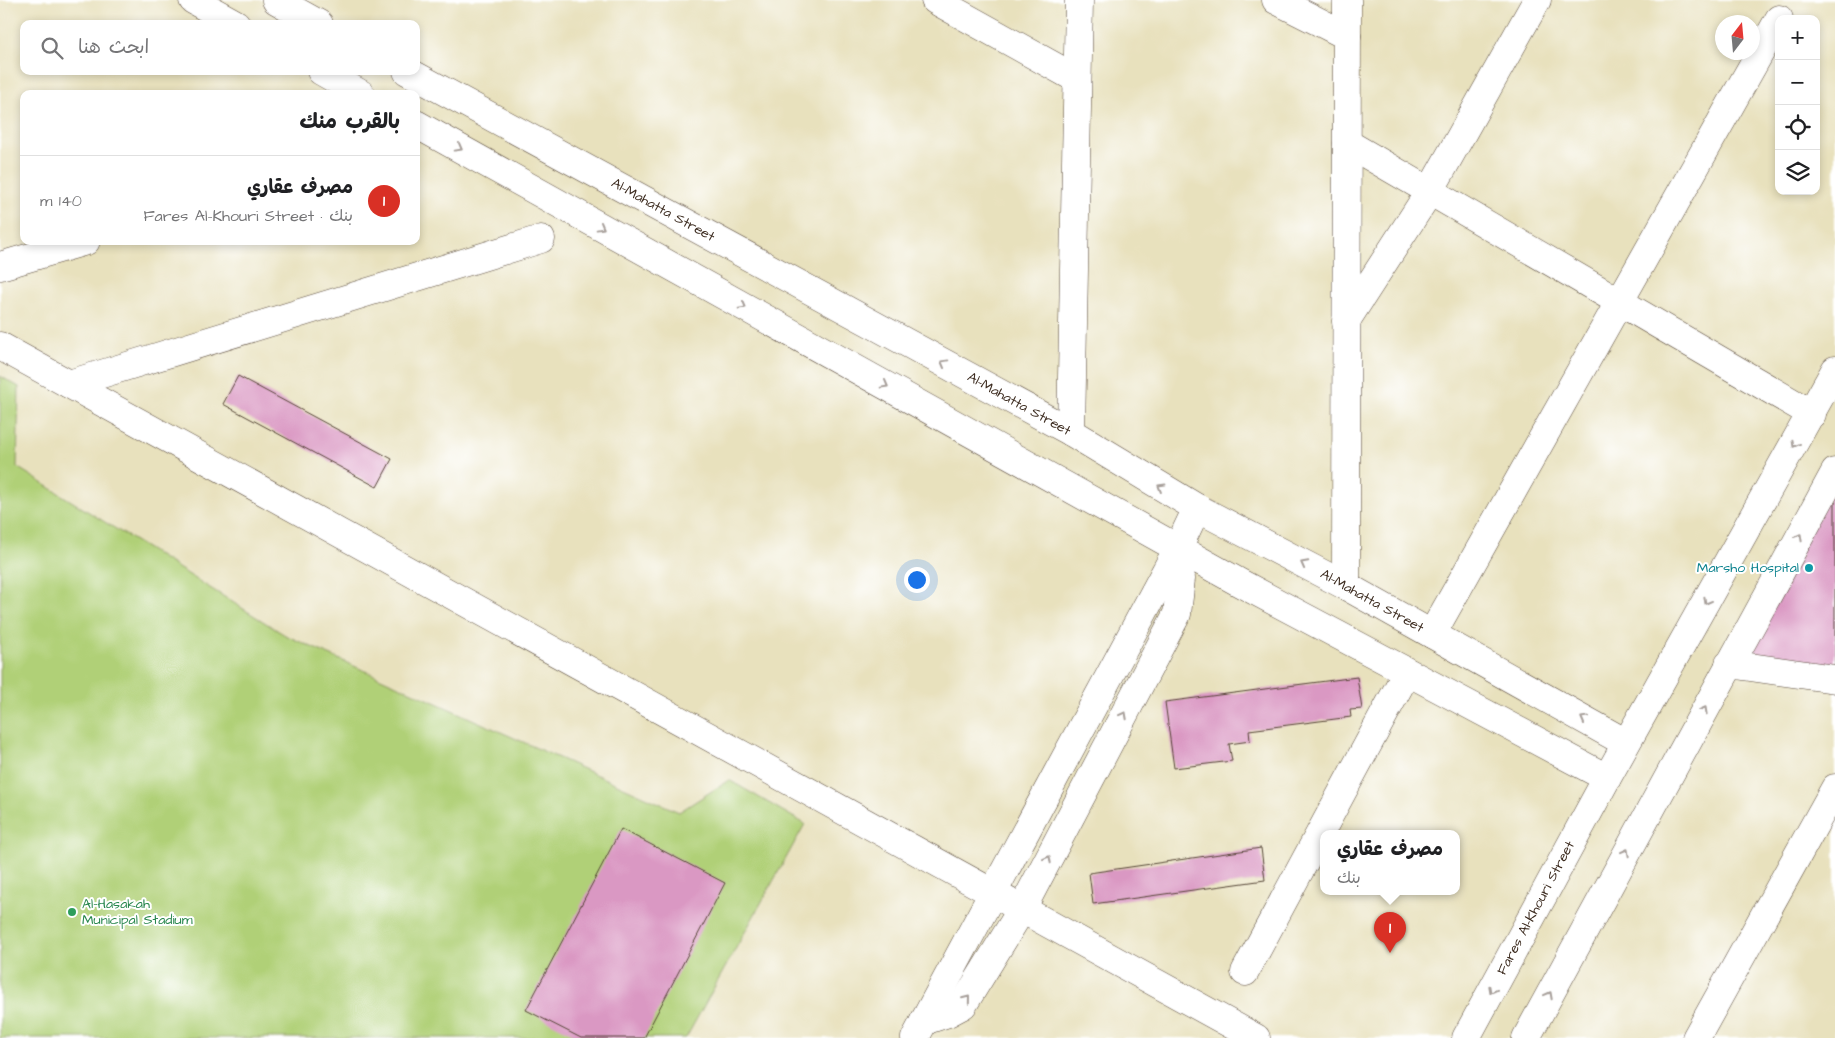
<!DOCTYPE html>
<html lang="ar">
<head>
<meta charset="utf-8">
<style>
  :root { --surface:#fff; --page:#f6f6f6; --text:#202124; --muted:#757577; --line:#e0e0e0; --accent:#d93025 }
  body { margin:0; font-family:"Architects Daughter","Playpen Sans Arabic",sans-serif; background:var(--page); color:var(--text); direction:rtl }
  .controls { position:absolute; right:15px; top:15px; display:grid; overflow:hidden; border-radius:10px; box-shadow:0 2px 8px #0003 }
  .controls button { width:45px; height:45px; display:grid; place-items:center; padding:0; border:0; border-bottom:1px solid var(--line); background:var(--surface); color:var(--text); font:25px sans-serif }
  .compass { position:absolute; left:1715px; top:15px; width:45px; height:45px; border-radius:50%; background:var(--surface); box-shadow:0 2px 8px #0003; rotate:16deg }
  .you { position:absolute; left:916px; top:579px; width:18px; height:18px; margin:-12px; border:4px solid #fff; border-radius:50%; background:#1a73e8; box-shadow:0 0 0 8px #1a73e833 }
  .badge { display:grid; place-items:center; width:32px; height:32px; border-radius:50%; background:var(--accent); color:#fff; font-size:16px; font-weight:700 }
  .pin { position:absolute; translate:-50% -41px; filter:drop-shadow(0 1px 2px #0008) }
  .pin::after { content:''; position:absolute; top:26px; width:18px; height:15px; background:inherit; clip-path:polygon(0 0,100% 0,50% 100%) }
  .popup { position:absolute; left:1320px; top:830px; width:140px; height:65px; box-sizing:border-box; display:grid; place-content:center; border-radius:10px; background:var(--surface); filter:drop-shadow(0 1px 4px #0005); font-size:16px; white-space:nowrap; color:var(--muted) }
  .popup b { font-size:19px; color:var(--text) }
  .popup::after { content:''; position:absolute; left:50%; top:100%; margin-left:-10px; border:10px solid transparent; border-top-color:var(--surface) }
  .list { margin:0; padding:0; list-style:none }
  h2 { display:flex; justify-content:space-between; align-items:center; height:65px; margin:0; padding:0 20px; font-size:21px }
  h2 small { font-size:16px; font-weight:400; color:var(--muted) }
  .list li { display:grid; grid-template-columns:32px 1fr auto; gap:15px; align-items:center; box-sizing:border-box; height:90px; padding:0 20px; border-top:1px solid var(--line) }
  .list b { display:block; font-size:19px; white-space:nowrap }
  .list p { margin:0; font-size:16px; white-space:nowrap; color:var(--muted) }
  .list em { font-size:16px; font-style:normal; color:var(--muted) }
  .icon { flex:none; width:28px; height:28px; fill:none; stroke:currentColor; stroke-width:2; stroke-linecap:round; stroke-linejoin:round }
  .map { position:relative; flex:none; width:1835px; height:1038px; overflow:hidden; direction:ltr }
  .search { position:absolute; background:var(--surface); box-shadow:0 2px 8px #0003; left:20px; top:20px; width:400px; height:55px; display:flex; align-items:center; gap:12px; box-sizing:border-box; padding:0 18px; border-radius:10px; color:var(--muted); font-size:19px }
  .panel { position:absolute; background:var(--surface); box-shadow:0 2px 8px #0003; left:20px; top:90px; width:400px; height:155px; border-radius:10px; direction:rtl }
  .map>svg:first-child { display:block }
</style>
</head>
<body>
<div class="map">
<svg width="1835" height="1038" viewBox="0 0 1835 1038">
  <rect width="100%" height="100%" fill="#fff"/>
  <filter id="ink" filterUnits="userSpaceOnUse"><feTurbulence type="fractalNoise" baseFrequency=".02" numOctaves="2"/><feDisplacementMap in="SourceGraphic" scale="10" xChannelSelector="R" yChannelSelector="G"/><feConvolveMatrix kernelMatrix="1 2 1 2 8 2 1 2 1" color-interpolation-filters="sRGB"/></filter>
  <filter id="wash" filterUnits="userSpaceOnUse"><feTurbulence type="fractalNoise" baseFrequency=".0096" numOctaves="4" result="noise"/><feDisplacementMap in="SourceGraphic" scale="20" xChannelSelector="R" yChannelSelector="G"/><feGaussianBlur stdDeviation="1.12" result="paint"/><feColorMatrix in="noise" values="0 0 0 0 0 0 0 0 0 0 0 0 0 0 0 0 0 1.4 0 .05"/><feComposite in="paint" operator="in"/></filter>
  <g filter="url(#wash)">
    <rect width="100%" height="100%" fill="#e8e1bd"/>
    <!-- green -->
    <polygon fill="#b0d077" stroke="#767d4a" points="0,376 19,387 17,467 285,635 679,812 729,780 805,824 686,1038 0,1038"/>
    <g id="blocks">
      <!-- building -->
      <g fill="#da98c3">
        <polygon points="238,376 392,459 377,487 223,404"/>
        <polygon points="1835,472 1835,679 1729,664"/>
        <polygon points="1357,677 1362,709 1350,710 1351,717 1249,730 1250,741 1229,744 1232,761 1174,768 1165,702"/>
        <polygon points="621,829 725,883 644,1038 581,1038 526,1010"/>
        <polygon points="1261,848 1265,880 1093,904 1089,873"/>
      </g>
    </g>
  </g>
  <g filter="url(#ink)">
    <use href="#blocks" fill-opacity="0" stroke="#554536" stroke-width="1"/>
    <g fill="none" stroke-linecap="round" stroke-linejoin="round">
      <defs>
        <g id="minor">
          <polyline points="193,0 236,24"/>
          <polyline points="276,0 319,24"/>
          <polyline points="935,0 1077,79"/>
          <polyline points="1276,0 1347,36"/>
          <polyline points="321,71 361,94"/>
          <polyline points="407,71 1071,432 1197,508 1346,586 1626,743"/>
          <polyline points="416,124 1242,584 1607,778"/>
          <polyline points="1347,143 1812,414"/>
          <polyline points="0,266 86,241"/>
          <polyline points="1346,321 1430,191 1537,0"/>
          <polyline points="0,346 1256,1038"/>
          <polyline points="69,384 541,239"/>
          <polyline points="1071,432 1079,0"/>
          <polyline points="1346,586 1347,0"/>
          <polyline points="1432,634 1779,19"/>
          <polyline points="1729,664 1835,679"/>
          <polyline points="1245,972 1407,672"/>
          <polyline points="924,1021 948,1013 963,1005 1022,909 1177,614 1181,579 1178,548"/>
          <polyline points="915,1038 1178,548 1197,508"/>
          <polyline points="1466,1038 1607,778 1835,370"/>
          <polyline points="1526,1038 1835,472"/>
          <polyline points="1696,1038 1835,788"/>
        </g>
      </defs>
      <!-- minor casing -->
      <use href="#minor" stroke="#554536" stroke-width="29"/>
      <!-- minor -->
      <use href="#minor" stroke="#fff" stroke-width="28"/>
    </g>
    <!-- one-way arrows -->
    <defs><path id="oneway-chevron" d="M-2-3.5L2.5 0L-2 3.5" fill="none" stroke-width="1.6" stroke-linecap="round" stroke-linejoin="round" transform="scale(1.25)"/></defs>
    <g stroke="#a79f9a">
      <use href="#oneway-chevron" transform="translate(459 148) rotate(29)"/>
      <use href="#oneway-chevron" transform="translate(601 227) rotate(29)"/>
      <use href="#oneway-chevron" transform="translate(743 306) rotate(29)"/>
      <use href="#oneway-chevron" transform="translate(944 363) rotate(-151)"/>
      <use href="#oneway-chevron" transform="translate(885 385) rotate(29)"/>
      <use href="#oneway-chevron" transform="translate(1795 444) rotate(119)"/>
      <use href="#oneway-chevron" transform="translate(1161 487) rotate(-149)"/>
      <use href="#oneway-chevron" transform="translate(1799 537) rotate(-61)"/>
      <use href="#oneway-chevron" transform="translate(1304 564) rotate(-152)"/>
      <use href="#oneway-chevron" transform="translate(1707 601) rotate(119)"/>
      <use href="#oneway-chevron" transform="translate(1704 710) rotate(-61)"/>
      <use href="#oneway-chevron" transform="translate(1124 715) rotate(-62)"/>
      <use href="#oneway-chevron" transform="translate(1584 719) rotate(-151)"/>
      <use href="#oneway-chevron" transform="translate(1626 852) rotate(-62)"/>
      <use href="#oneway-chevron" transform="translate(1048 859) rotate(-62)"/>
      <use href="#oneway-chevron" transform="translate(1492 990) rotate(118)"/>
      <use href="#oneway-chevron" transform="translate(1549 995) rotate(-62)"/>
      <use href="#oneway-chevron" transform="translate(967 999) rotate(-51)"/>
    </g>
  </g>
  <!-- markers -->
  <circle fill="#0f9aa8" stroke="#fff" stroke-width="2" cx="1809" cy="568" r="5"/>
  <circle fill="#2e9e5b" stroke="#fff" stroke-width="2" cx="72" cy="912" r="5"/>
  <g text-anchor="middle" dominant-baseline="central" stroke-width="4" stroke-linejoin="round" paint-order="stroke">
    <!-- street labels -->
    <g font-size="14" fill="#3b2a1e" stroke="#fff">
      <text transform="translate(663 210) rotate(29)">Al-Mahatta Street</text>
      <text transform="translate(1019 404) rotate(29)">Al-Mahatta Street</text>
      <text transform="translate(1372 601) rotate(29)">Al-Mahatta Street</text>
      <text transform="translate(1536 908) rotate(-62)">Fares Al-Khouri Street</text>
    </g>
    <!-- culture labels -->
    <g font-size="14" fill="#0d838f" stroke="#fff" text-anchor="end">
      <text x="1799" y="568">Marsho Hospital</text>
    </g>
    <!-- leisure labels -->
    <g font-size="14" fill="#27864d" stroke="#fff" text-anchor="start">
      <text x="82" y="904">Al-Hasakah<tspan x="82" dy="16">Municipal Stadium</tspan></text>
    </g>
  </g>
</svg>
<div class="controls">
<button>+</button>
<button>−</button>
<button><svg class="icon" aria-label="locate" viewBox="0 0 24 24"><circle cx="12" cy="12" r="6"/><path d="M12 2v4M12 18v4M2 12h4M18 12h4"/></svg></button>
<button><svg class="icon" aria-label="layers" viewBox="0 0 24 24"><path d="M12 4l9 5-9 5-9-5zM3 14l9 5 9-5"/></svg></button>
</div>
<svg class="compass" viewBox="-18 -18 36 36"><path d="M0-13l5 13h-10z" fill="#e53935"/><path d="M0 13l5-13h-10z" fill="#757577"/></svg>
<div class="you"></div>
<div class="pin badge" style="left:1390px;top:953px">1</div>
<div class="popup"><b>مصرف عقاري</b>بنك</div>
<div class="search"><svg class="icon" aria-label="search" viewBox="0 0 24 24"><circle cx="10" cy="10" r="6"/><path d="M15 15l6 6"/></svg>ابحث هنا</div>
<section class="panel">
<h2>بالقرب منك<small></small></h2>
<ul class="list">
<li><span class="badge">1</span><div><b>مصرف عقاري</b><p>بنك · Fares Al-Khouri Street</p></div><em>140 m</em></li>
</ul>
</section>
</div>
</body>
</html>
